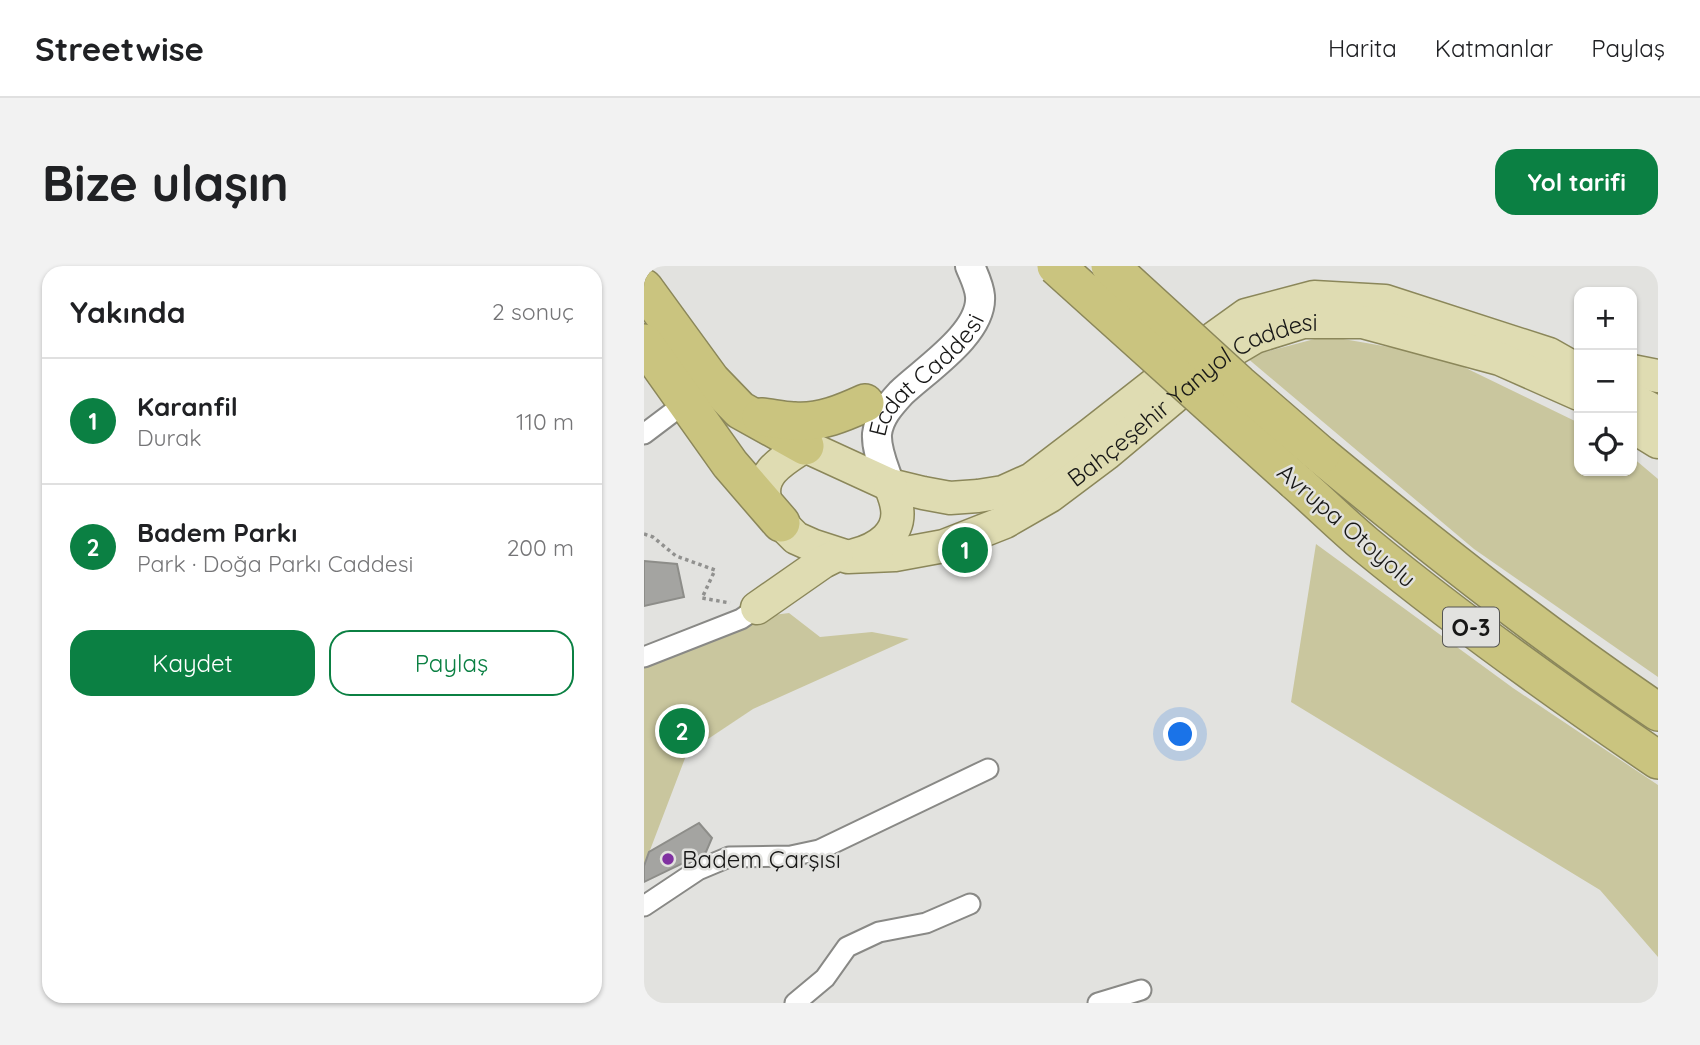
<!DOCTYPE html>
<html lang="tr">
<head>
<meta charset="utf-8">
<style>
  :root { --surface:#fff; --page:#f2f2f2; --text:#202124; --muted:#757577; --line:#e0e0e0; --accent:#0b8043 }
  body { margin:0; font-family:Quicksand,sans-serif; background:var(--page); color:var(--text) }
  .controls { position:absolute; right:21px; top:21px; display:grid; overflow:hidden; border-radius:14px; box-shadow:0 2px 5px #0004 }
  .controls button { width:63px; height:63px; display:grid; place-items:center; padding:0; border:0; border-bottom:2px solid var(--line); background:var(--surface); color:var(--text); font:35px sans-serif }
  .you { position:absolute; left:537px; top:469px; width:24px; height:24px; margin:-18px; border:5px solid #fff; border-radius:50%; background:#1a73e8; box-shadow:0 0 0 10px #1a73e833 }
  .badge { display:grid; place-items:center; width:46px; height:46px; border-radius:50%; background:var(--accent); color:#fff; font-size:23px; font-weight:700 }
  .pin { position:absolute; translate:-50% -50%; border:4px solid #fff; box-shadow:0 2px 7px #0006 }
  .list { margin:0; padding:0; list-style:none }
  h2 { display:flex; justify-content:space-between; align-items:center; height:91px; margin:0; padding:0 28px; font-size:30px }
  h2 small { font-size:23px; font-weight:400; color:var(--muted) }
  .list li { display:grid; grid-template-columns:46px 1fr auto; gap:21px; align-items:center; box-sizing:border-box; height:126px; padding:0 28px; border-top:2px solid var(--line) }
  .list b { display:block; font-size:26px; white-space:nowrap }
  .list p { margin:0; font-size:23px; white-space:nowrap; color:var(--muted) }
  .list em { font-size:23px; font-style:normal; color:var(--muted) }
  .actions { display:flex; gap:14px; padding:21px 28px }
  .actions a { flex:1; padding:16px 0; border:2px solid var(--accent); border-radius:21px; text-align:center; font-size:24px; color:var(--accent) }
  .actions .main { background:var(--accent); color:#fff }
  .icon { flex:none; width:38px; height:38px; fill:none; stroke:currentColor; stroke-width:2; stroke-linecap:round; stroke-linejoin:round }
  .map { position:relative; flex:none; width:1014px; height:737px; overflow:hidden; border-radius:21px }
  header { display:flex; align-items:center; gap:42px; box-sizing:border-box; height:98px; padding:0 35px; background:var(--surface); border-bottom:2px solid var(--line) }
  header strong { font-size:33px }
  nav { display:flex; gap:38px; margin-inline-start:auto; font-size:24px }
  .intro { display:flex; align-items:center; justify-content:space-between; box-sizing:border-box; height:168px; padding:0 42px }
  h1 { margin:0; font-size:49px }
  .button { padding:18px 32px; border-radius:21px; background:var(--accent); color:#fff; font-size:24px; font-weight:700 }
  main { display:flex; gap:42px; padding:0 42px }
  aside { flex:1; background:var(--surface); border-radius:21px; box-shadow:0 2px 5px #0004 }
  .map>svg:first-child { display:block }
</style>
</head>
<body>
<header>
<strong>Streetwise</strong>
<nav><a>Harita</a><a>Katmanlar</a><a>Paylaş</a></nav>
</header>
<div class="intro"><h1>Bize ulaşın</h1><a class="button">Yol tarifi</a></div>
<main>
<aside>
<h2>Yakında<small>2 sonuç</small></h2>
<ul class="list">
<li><span class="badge">1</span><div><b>Karanfil</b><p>Durak</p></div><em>110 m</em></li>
<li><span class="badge">2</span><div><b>Badem Parkı</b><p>Park · Doğa Parkı Caddesi</p></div><em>200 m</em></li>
</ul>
<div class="actions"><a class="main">Kaydet</a><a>Paylaş</a></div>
</aside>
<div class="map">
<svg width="1014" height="737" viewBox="0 0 1014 737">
  <rect width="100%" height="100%" fill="#e2e2df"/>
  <!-- green -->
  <g fill="#c9c69e">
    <polygon points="682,70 797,90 935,157 935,205 988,205 988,191 1014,213 1014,411 830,283 602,91"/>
    <polygon points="672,278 869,422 1014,519 1014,691 956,624 647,436"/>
    <polygon points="145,347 176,371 228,366 265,373 109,443 43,487 0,600 0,391 97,353"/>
  </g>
  <!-- building -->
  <g fill="#a4a4a1" stroke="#8d8d89" stroke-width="2">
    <polygon points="0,295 33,298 40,331 0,340"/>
    <polygon points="55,557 68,572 62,586 0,616 0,600 5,586"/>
  </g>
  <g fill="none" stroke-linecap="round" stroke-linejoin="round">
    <defs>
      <g id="street">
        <polyline points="0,168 41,137"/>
        <polyline points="0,391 97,353 113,342"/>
        <polyline points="0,640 54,604 85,591 147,590 175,584 344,503"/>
        <polyline points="151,737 181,712 203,681 235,666 282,657 326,638"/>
        <polyline points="454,737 497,724"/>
      </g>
      <g id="secondary">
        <path id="s1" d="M246,219C241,203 232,185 233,168C235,151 246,139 257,127C281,104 339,67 336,30C335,19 330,10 326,0"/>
      </g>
      <g id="primary">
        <polyline points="988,105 1014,110"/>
        <polyline points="988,133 1014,147"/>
        <polyline points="988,160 1014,176"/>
        <path d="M131,250C129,246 124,241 122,236C112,208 141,193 161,180L246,219L279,227L306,232L334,230L359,226L388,213L447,168L563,77L602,49L670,31L741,35L905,88L935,105"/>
        <path id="s2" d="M137,257L152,272L170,280L204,291L251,289L300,280L361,256L406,230L462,188L579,90L611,71L659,56H719L856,93L935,128"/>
        <path d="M211,289C234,283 257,268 253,242C252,234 249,227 246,219"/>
        <polyline points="113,342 179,296 193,289"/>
      </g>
      <g id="highway">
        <polyline points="0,22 67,114 96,144 161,180"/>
        <polyline points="0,77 86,198 137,257"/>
        <path d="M117,151C128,152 139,155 150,155C176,157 199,147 221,137"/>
        <path d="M677,189C786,279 897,367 1014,446"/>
        <path d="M651,215C675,236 698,259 722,279C816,356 914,426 1014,494"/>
      </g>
    </defs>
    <!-- street casing -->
    <use href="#street" stroke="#898986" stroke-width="23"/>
    <!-- secondary casing -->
    <use href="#secondary" stroke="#898986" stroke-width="32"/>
    <!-- primary casing -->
    <use href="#primary" stroke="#8b875a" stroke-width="35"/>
    <!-- highway casing -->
    <use href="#highway" stroke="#8b875a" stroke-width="40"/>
    <!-- path -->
    <polyline stroke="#91918f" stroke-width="3.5" stroke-dasharray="3.5 3.5" stroke-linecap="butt" points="0,268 9,271 32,290 71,304 58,332 86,337"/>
    <!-- street -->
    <use href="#street" stroke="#fff" stroke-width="19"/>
    <!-- secondary -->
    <use href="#secondary" stroke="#fff" stroke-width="28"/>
    <!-- primary -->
    <use href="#primary" stroke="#dfdcb2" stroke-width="32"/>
    <!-- highway -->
    <use href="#highway" stroke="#cac47f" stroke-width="37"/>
    <defs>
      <g id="highway-bridge">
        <polyline points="412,0 651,215"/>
        <polyline points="466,0 595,118 677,189"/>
      </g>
    </defs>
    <!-- highway-bridge casing -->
    <use href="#highway-bridge" stroke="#8b875a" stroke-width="40" stroke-linecap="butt"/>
    <!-- highway-bridge -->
    <use href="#highway-bridge" stroke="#cac47f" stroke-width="37"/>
  </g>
  <!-- markers -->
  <circle fill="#8031a1" stroke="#e2e2df" stroke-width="2.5" cx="24" cy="593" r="7"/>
  <g text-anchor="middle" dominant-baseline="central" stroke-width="5" stroke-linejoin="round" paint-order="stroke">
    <!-- shield labels -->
    <rect fill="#e2e2df" stroke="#545452" stroke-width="2" x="799" y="341.5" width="56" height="39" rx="5"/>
    <g font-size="23" font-weight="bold" fill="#171716">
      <text x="827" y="361">O-3</text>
    </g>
    <!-- street labels -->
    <g font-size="24" fill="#171716" stroke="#e2e2df">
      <text stroke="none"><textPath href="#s1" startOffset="131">Ecdat Caddesi</textPath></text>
      <text stroke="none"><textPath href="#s2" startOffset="466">Bahçeşehir Yanyol Caddesi</textPath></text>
      <text transform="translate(703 259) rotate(41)">Avrupa Otoyolu</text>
    </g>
    <!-- poi labels -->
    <g font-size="24" fill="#171716" stroke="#e2e2df" text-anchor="start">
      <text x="38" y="593">Badem Çarşısı</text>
    </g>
  </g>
</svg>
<div class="controls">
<button>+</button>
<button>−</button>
<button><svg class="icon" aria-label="locate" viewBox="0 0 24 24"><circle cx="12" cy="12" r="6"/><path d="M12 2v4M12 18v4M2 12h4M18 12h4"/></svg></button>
</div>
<div class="you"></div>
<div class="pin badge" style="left:321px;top:284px">1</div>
<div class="pin badge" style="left:38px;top:465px">2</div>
</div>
</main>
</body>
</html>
